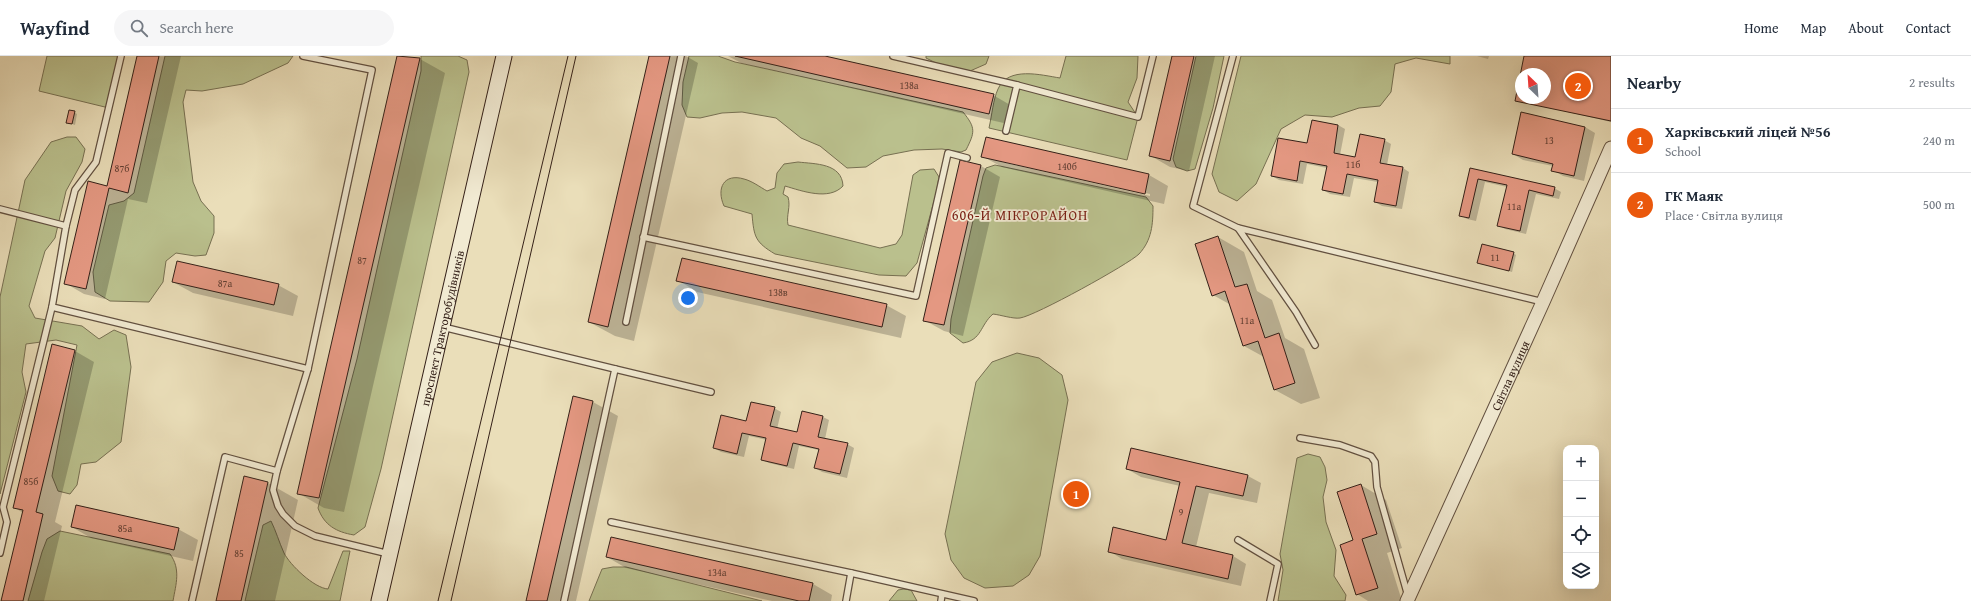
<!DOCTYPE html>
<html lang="en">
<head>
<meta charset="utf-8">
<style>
  :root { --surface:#fff; --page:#f6f6f7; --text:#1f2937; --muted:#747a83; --line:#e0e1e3; --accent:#ea580c }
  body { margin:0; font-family:"Gentium Book Plus",serif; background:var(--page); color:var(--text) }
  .controls { position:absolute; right:12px; bottom:12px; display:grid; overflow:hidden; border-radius:8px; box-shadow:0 4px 16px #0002 }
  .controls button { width:36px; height:36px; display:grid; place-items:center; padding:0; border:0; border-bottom:1px solid var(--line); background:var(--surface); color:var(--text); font:20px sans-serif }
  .compass { position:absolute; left:1515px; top:12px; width:36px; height:36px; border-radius:50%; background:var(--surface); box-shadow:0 4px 16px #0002; rotate:335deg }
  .you { position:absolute; left:688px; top:242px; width:14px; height:14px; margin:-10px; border:3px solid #fff; border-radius:50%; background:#1a73e8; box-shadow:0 0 0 6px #1a73e833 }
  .badge { display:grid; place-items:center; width:26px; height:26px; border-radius:50%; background:var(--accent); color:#fff; font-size:13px; font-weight:700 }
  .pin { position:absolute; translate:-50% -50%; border:2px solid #fff; box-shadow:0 1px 4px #0006 }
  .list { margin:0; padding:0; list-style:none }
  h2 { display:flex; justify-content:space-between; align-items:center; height:52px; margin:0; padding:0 16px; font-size:17px }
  h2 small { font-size:13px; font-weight:400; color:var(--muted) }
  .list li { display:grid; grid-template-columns:26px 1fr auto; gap:12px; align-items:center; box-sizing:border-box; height:64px; padding:0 16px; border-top:1px solid var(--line) }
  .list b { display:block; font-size:15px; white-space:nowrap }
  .list p { margin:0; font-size:13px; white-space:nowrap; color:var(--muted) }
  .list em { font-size:13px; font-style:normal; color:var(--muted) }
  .icon { flex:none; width:22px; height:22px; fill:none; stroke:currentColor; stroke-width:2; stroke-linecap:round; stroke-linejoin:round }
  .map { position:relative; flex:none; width:1611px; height:545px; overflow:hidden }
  header { display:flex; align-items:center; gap:24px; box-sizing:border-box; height:56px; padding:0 20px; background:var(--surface); border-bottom:1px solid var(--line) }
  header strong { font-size:19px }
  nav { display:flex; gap:22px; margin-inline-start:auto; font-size:14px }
  .search { width:280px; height:36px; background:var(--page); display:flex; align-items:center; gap:10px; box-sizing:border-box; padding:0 14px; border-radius:22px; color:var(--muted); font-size:15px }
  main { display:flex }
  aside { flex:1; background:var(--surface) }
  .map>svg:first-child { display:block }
</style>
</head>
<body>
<header>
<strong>Wayfind</strong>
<div class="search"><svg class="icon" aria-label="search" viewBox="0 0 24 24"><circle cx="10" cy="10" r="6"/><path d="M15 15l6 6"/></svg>Search here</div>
<nav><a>Home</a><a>Map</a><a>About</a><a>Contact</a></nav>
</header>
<main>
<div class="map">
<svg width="1611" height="545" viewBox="0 0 1611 545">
  <rect width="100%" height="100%" fill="#eadeb9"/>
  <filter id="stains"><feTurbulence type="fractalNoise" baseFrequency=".005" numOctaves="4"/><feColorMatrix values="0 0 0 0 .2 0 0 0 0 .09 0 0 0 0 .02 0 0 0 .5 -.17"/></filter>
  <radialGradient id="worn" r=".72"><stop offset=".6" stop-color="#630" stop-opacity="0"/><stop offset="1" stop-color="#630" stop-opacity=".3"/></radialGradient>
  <!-- green -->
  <g fill="#bac08d" stroke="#777052">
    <polygon points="47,0 121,0 109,52 39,35"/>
    <polygon points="165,0 293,0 288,7 243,28 202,35 186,34 183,46 193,126 201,145 214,160 214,177 206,199 195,200 176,197 166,205 163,226 149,246 110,245 95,236 93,216 109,149 124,145 134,137"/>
    <path d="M421,0H458L467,4L469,16L381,413L365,471L354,479C336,476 324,469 318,452L357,303L421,15Z"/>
    <path d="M689,0H718L735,6L963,56C976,72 975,76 966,94L961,96L942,93L914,94L883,100L866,111L847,112L820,90L801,82L776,62L742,56L722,57L700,62L687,61L682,49L683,26Z"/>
    <polygon points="926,0 989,0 986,8 970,15 936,7 926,2"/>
    <path d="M1066,0H1138L1137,22L1128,46L1138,61L1127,104L989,72C992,59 993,44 998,33C1008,10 1041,19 1060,22Z"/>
    <polygon points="1196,0 1224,0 1213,52 1195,113 1187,115 1176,111 1173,103"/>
    <polygon points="1241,0 1450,0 1450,8 1416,2 1395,8 1391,36 1380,50 1359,52 1332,61 1305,59 1281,73 1256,128 1237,145 1219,136 1212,118"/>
    <polygon points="67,81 76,81 85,93 82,106 66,135 55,182 45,195 29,250 35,262 82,270 99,283 114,274 126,279 131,311 121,386 96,406 81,408 77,429 70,438 58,435 52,420 77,289 56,284 26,288 22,316 26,336 0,438 0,241 25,124 51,86"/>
    <path d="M798,106C815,108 842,107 843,130C829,145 802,135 785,130L783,138L788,141C791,151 786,159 788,169L880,192L896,188L902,179L913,119L920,114L934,113L939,121L936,138L917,207L906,220L879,219L775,198C755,186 754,181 752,158L724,150C716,132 724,117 744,123C752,125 760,131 767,135L775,132L777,117L784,108Z"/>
    <path d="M995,109L1146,141L1153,150C1153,168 1152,184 1139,198C1129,208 1035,260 1020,262C1013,263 1001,259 993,258C980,269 982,284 963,287L950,277L951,263L983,120L986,112Z"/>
    <polygon points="1017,297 1039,302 1062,319 1068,344 1040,500 1029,519 1013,530 985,532 964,522 951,504 945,478 976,326 992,306"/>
    <polygon points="1308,398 1320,401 1325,411 1327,424 1323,441 1326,466 1336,494 1334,520 1346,539 1345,545 1278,545 1283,514 1280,498 1297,402"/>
    <path d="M271,465C276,475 279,486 284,497C290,509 314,532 328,533L343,495H350L340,545H245L263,469Z"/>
    <path d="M60,475L170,498C181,513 176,528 173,545H28L42,496L47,483Z"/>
    <polygon points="613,511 626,511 762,545 589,545 602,513"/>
    <polygon points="904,533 911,534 917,545 889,545 898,534"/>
  </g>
  <!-- shadow -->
  <g fill="#0003" fill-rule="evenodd">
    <polygon points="138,0 181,0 147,147 128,143 105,243 84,238 65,227 108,131"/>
    <polygon points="398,0 420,3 445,17 344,456 324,452 298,437"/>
    <polygon points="650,0 686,0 698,7 634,285 615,280 589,266"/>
    <polygon points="728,0 821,0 993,39 1012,50 1008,68 741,7"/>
    <polygon points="1173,0 1215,0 1189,115 1170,111 1151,100"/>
    <polygon points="1477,0 1489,0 1488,3"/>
    <polygon points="1525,0 1611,0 1611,66 1516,44 1521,21 1521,42 1545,42 1545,18 1522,18"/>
    <polygon points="74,56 77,58 75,69 67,66"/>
    <polygon points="1522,57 1585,71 1595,77 1584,125 1563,120 1553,114 1553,110 1523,104 1513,98"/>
    <polygon points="1312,65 1338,69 1345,73 1340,99 1356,102 1384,84 1391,88 1387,109 1403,112 1409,116 1402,153 1382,150 1375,146 1378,126 1354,122 1350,141 1330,138 1323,134 1327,112 1307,108 1303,128 1279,124 1272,120 1308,89"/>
    <path d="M986,82L1149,119L1168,130L1164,148L1002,111L982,100ZM1002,104L1150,138V140L1002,106Z"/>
    <polygon points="981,110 1000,121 963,280 944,275 924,264"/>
    <polygon points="1470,113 1554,132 1561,136 1559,143 1536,138 1526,178 1505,173 1498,169 1507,131 1485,126 1476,165 1467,163 1460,159"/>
    <polygon points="1218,181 1244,196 1257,235 1272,244 1285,282 1304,293 1320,342 1301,348 1275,334 1264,301 1244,290 1231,249 1213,239"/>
    <polygon points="1513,197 1516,199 1512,216 1478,206"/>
    <polygon points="678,224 886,249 906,260 901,282 697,236"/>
    <polygon points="173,226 278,229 298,240 293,260 193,237"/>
    <polygon points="75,295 94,306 55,466 62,470 44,545 2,545 23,457 14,451"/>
    <polygon points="574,341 593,346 618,360 576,545 527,545"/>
    <polygon points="774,352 781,356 777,373 798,377 823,361 829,364 825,383 847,388 854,392 847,422 822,416 815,412 819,394 799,390 794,413 769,407 762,404 767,384 749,380 744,401 721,396 714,392 747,366"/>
    <polygon points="1132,393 1248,420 1261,427 1257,447 1209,437 1196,491 1233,500 1246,508 1241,530 1122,503 1109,495 1167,485 1180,430 1141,421 1127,413"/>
    <polygon points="245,422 268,427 298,444 275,545 217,545"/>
    <polygon points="1361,429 1386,444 1402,492 1387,497 1402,545 1368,545 1357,538 1354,485"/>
    <polygon points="72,471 178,473 198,484 193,505 91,482"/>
    <polygon points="612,482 813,528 832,539 831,545 772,545 626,512 607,501"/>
  </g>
  <!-- building -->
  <g fill="#e49882" stroke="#342018" fill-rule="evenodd">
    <polygon points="137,0 159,0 128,137 109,132 86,233 64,228 88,125 107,130"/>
    <polygon points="397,0 420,2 319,442 297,438"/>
    <polygon points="649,0 670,0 608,271 588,266"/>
    <polygon points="735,0 825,0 994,38 989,58"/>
    <polygon points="1172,0 1194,0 1170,105 1149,100"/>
    <path d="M1524,0H1611V65L1515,45ZM1521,18H1545V42H1521Z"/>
    <polygon points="69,54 75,55 72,68 66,67"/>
    <polygon points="1521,56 1585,71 1574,120 1551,115 1553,108 1512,98"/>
    <polygon points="1312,64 1338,69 1334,97 1355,101 1360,78 1385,83 1380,107 1403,111 1396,150 1374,146 1378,124 1347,118 1343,138 1322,134 1327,110 1300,105 1297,125 1271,120 1278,82 1307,87"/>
    <polygon points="986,81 1149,118 1145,138 981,101"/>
    <polygon points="960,104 981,109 944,269 923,265"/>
    <polygon points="1470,112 1555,131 1553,140 1529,134 1520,175 1497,170 1507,129 1478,123 1469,162 1459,160"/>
    <polygon points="1218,180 1235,231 1247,228 1265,282 1279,277 1295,327 1274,334 1258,285 1243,290 1225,235 1212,240 1195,188"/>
    <polygon points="1482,188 1514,196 1509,215 1477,207"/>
    <polygon points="682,202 887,248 882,271 676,225"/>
    <polygon points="177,205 279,228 274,249 172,226"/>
    <polygon points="52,288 75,294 36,456 43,458 23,545 1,545 23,454 13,452"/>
    <polygon points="573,340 593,345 580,403 547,545 526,545"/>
    <polygon points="751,346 775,351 770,370 797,376 802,355 823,360 818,381 848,387 840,418 814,412 819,393 793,387 787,410 761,404 766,382 742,377 737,398 713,392 721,359 746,365"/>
    <polygon points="1131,392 1248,419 1243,440 1196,430 1182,487 1233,499 1228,523 1108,496 1113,471 1166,484 1180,426 1126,413"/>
    <polygon points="244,420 268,426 241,545 216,545"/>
    <polygon points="1361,428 1377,478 1362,483 1378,532 1356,539 1340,489 1353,484 1337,436"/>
    <polygon points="76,449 179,472 174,494 71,471"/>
    <polygon points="611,481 813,527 809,545 799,545 606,501"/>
  </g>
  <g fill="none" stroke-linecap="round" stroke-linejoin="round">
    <defs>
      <g id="service">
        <polyline points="303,0 372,14 308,313 277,415 273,434 278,450 283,458 295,470 315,480 389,498"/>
        <polyline points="893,0 1017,29 1006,75"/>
        <polyline points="1233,0 1193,150 1238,172"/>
        <polyline points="1017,29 1138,61 1153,0"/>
        <polyline points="0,153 66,170 52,251 308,313"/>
        <polyline points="66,170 75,134 96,106 121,0"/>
        <polyline points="643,181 916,240 948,97 967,102"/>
        <polyline points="626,266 681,0"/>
        <polyline points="443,271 615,313 564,545"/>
        <polyline points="1315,289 1296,256 1238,172 1543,246"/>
        <polyline points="615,313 711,336"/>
        <polyline points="1300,382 1340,389 1371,400 1375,406 1377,431 1408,540"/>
        <polyline points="611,466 851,517 846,545"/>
        <polyline points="1238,484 1278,508 1270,545"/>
        <polyline points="0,497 7,466 3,451 52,251"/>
        <polyline points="851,517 974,545"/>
        <polyline points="192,545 225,401 277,415"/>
        <polyline points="941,545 942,538"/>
      </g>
      <g id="tertiary">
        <path id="s1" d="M1407,545L1543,246L1611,92"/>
      </g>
      <g id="secondary">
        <path id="s2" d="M379,545L504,0"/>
      </g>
    </defs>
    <!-- service casing -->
    <use href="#service" stroke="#625040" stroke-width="8"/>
    <!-- tertiary casing -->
    <use href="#tertiary" stroke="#625040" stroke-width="15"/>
    <!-- secondary casing -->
    <use href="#secondary" stroke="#342018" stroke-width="17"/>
    <!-- service -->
    <use href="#service" stroke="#f1ead2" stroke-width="5.5"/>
    <!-- tertiary -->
    <use href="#tertiary" stroke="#f1ead2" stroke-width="13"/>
    <!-- secondary -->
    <use href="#secondary" stroke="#f1ead2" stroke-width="15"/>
    <!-- tram -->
    <g stroke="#342018" stroke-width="1">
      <polyline points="438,545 568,0"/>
      <polyline points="451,545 576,0"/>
    </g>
  </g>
  <g text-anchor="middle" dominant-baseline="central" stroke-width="3.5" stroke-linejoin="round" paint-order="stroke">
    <!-- number labels -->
    <g font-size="10" fill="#603e32">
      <text x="909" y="29">138а</text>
      <text x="1549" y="84">13</text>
      <text x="1353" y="108">11б</text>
      <text x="1067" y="110">140б</text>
      <text x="122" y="112">87б</text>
      <text x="1514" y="150">11а</text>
      <text x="1495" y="201">11</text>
      <text x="362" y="204">87</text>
      <text x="225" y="227">87а</text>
      <text x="778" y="236">138в</text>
      <text x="1247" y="264">11а</text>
      <text x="31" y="425">85б</text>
      <text x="1181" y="456">9</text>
      <text x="125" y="472">85а</text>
      <text x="239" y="497">85</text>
      <text x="717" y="516">134а</text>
    </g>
    <!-- street labels -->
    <g font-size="12" fill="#342018" stroke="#f1ead2">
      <text stroke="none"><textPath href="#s2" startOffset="280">проспект Тракторобудівників</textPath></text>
      <text stroke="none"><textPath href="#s1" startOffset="248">Світла вулиця</textPath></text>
    </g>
    <!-- quarter labels -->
    <g font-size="14" letter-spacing="1" fill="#7a1f14" stroke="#f1ead2">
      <text x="1020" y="159">606-Й МІКРОРАЙОН</text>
    </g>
  </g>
  <rect width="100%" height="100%" filter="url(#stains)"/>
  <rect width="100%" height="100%" fill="url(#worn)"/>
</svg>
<div class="controls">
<button>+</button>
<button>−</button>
<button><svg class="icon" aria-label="locate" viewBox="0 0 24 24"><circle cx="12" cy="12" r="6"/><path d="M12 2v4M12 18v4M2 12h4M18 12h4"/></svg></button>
<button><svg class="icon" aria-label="layers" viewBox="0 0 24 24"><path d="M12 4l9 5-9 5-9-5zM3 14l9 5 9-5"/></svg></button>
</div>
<svg class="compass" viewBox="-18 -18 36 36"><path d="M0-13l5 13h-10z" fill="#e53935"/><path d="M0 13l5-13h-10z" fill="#747a83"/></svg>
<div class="you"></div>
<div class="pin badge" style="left:1076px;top:438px">1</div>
<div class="pin badge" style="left:1578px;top:30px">2</div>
</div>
<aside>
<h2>Nearby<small>2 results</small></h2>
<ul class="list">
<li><span class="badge">1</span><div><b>Харківський ліцей №56</b><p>School</p></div><em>240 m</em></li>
<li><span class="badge">2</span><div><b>ГК Маяк</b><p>Place · Світла вулиця</p></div><em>500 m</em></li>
</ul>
</aside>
</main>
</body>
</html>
